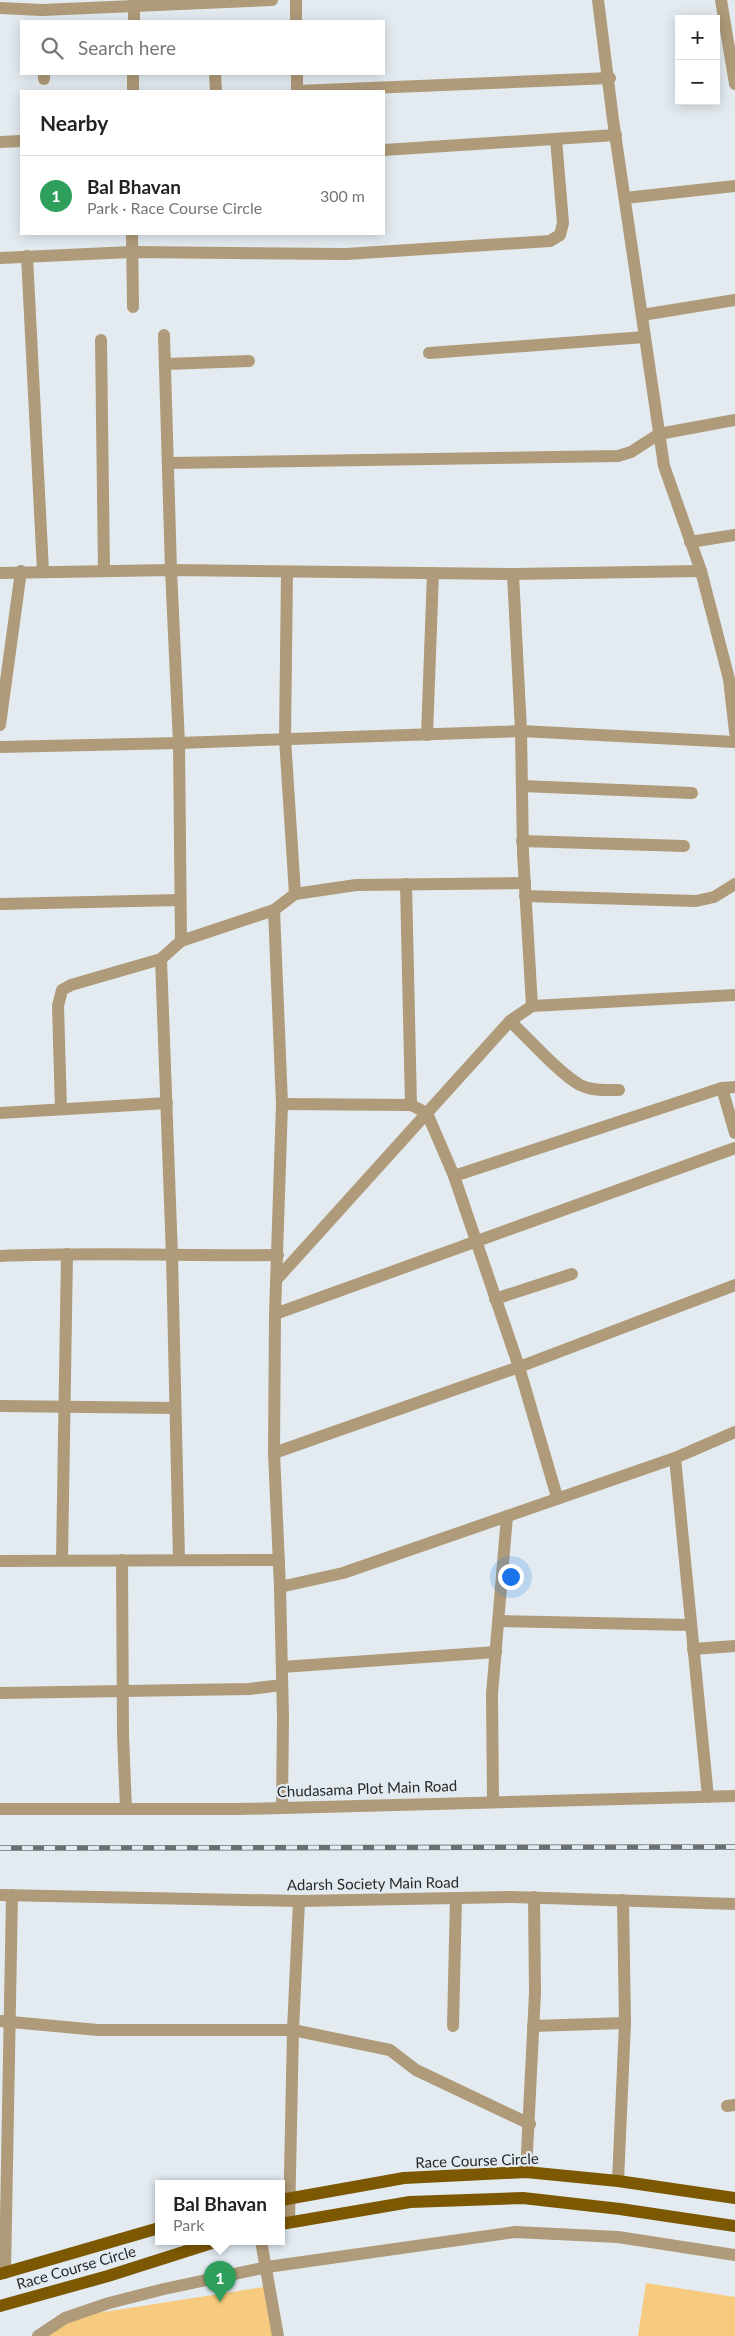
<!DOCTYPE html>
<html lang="en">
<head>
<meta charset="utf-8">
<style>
  :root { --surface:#fff; --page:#f2f2f2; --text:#222; --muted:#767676; --line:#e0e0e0; --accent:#0b8043 }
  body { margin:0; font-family:Lato,sans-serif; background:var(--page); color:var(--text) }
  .controls { position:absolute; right:15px; top:15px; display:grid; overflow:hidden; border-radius:0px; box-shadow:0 2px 12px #0003 }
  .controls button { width:45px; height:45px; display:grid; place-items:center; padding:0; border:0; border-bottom:1px solid var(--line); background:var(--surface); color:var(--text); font:25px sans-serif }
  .you { position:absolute; left:510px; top:1576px; width:18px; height:18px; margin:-12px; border:4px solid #fff; border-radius:50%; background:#1a73e8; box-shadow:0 0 0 8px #1a73e833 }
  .badge { display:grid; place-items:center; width:32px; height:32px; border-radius:50%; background:var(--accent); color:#fff; font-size:16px; font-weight:700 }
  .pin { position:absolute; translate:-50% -41px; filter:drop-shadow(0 1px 2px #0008) }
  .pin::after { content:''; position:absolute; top:26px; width:18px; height:15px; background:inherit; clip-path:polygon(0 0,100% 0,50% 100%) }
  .popup { position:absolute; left:155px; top:2180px; width:130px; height:65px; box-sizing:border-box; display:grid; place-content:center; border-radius:0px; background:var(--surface); filter:drop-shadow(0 1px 4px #0005); font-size:16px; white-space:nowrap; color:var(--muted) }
  .popup b { font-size:19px; color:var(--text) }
  .popup::after { content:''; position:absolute; left:50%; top:100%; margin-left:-10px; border:10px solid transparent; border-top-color:var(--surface) }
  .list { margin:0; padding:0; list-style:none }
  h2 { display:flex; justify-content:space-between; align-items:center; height:65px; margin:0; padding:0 20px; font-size:21px }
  h2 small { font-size:16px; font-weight:400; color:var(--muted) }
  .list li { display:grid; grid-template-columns:32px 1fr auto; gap:15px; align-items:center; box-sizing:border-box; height:80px; padding:0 20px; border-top:1px solid var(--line) }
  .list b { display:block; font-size:19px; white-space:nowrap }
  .list p { margin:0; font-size:16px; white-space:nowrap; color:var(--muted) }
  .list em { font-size:16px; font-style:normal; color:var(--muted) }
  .icon { flex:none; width:28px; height:28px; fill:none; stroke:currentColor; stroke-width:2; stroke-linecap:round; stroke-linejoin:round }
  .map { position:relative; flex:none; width:735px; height:2336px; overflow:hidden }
  .search { position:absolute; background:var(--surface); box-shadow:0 2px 12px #0003; left:20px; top:20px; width:365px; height:55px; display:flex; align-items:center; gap:12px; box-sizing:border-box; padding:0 18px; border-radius:0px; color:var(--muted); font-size:19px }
  .panel { position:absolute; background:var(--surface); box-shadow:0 2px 12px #0003; left:20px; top:90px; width:365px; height:145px; border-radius:0px }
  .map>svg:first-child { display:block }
</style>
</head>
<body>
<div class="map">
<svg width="735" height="2336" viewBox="0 0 735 2336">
  <rect width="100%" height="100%" fill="#e3ebf1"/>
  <!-- green -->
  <g fill="#f6cb7f">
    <polygon points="646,2283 735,2297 735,2336 638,2336"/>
    <polygon points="270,2286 279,2336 43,2336 65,2318"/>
  </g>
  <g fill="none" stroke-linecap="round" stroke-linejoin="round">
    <!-- pedestrian -->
    <g stroke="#af9b79" stroke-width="12">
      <polyline points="261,2241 278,2336"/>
      <polyline points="38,2336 65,2318 109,2303 164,2289 267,2267 515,2232 618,2237 735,2255"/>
    </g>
    <!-- minor -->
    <g stroke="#af9b79" stroke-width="12">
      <polyline points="296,0 296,21"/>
      <polyline points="598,0 613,120 664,466 701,571 729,679 735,732"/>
      <polyline points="721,0 735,84"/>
      <polyline points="0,8 42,10 272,0"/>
      <polyline points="134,21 134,0"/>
      <polyline points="44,74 44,79"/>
      <polyline points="215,74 216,91"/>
      <polyline points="297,74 297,91 610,78"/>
      <polyline points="133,91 133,74"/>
      <polyline points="0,142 21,141"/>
      <polyline points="384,150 616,135"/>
      <polyline points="625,198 735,186"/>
      <polyline points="132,234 133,307"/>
      <polyline points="27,256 43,571"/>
      <polyline points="0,258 131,252 346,254 550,241 560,235 563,223 556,139"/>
      <polyline points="642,315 735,300"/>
      <polyline points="164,335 171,570 179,743 181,941"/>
      <polyline points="101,340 104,571"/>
      <polyline points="429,353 645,337"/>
      <polyline points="166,364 249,361"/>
      <polyline points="169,463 618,456 631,452 659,434 735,420"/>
      <polyline points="690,542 735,535"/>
      <polyline points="287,572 285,739 295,894 356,885 525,883"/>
      <polyline points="0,573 171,570 513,574 701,571"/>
      <polyline points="0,725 21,571"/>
      <polyline points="427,735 433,573"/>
      <polyline points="0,747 179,743 521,731 513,574"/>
      <polyline points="522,786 692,793"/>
      <polyline points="522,841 684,846"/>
      <polyline points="406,884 411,1105"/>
      <polyline points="525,896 696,901 714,897 735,884"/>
      <polyline points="0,904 180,900"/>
      <polyline points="274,910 282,1104 275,1314 274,1453 280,1587 343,1573 675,1458"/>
      <polyline points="161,959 172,1256 179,1560"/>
      <polyline points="532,1006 523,853 521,731 735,742"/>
      <path d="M510,1021C529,1039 559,1073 580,1085C592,1091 606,1090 619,1090"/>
      <polyline points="722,1088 735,1133"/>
      <polyline points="282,1104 411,1105 427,1113 454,1176 519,1367 557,1497"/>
      <polyline points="61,1109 58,1006 62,990 71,985 161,959 181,941 274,910 295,894"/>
      <polyline points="0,1113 167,1103"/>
      <polyline points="454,1176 722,1088 735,1087"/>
      <path d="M0,1256C92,1252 185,1256 278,1255"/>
      <polyline points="277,1279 510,1021 532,1006 735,995"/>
      <polyline points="495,1299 572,1274"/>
      <polyline points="275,1314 735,1148"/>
      <polyline points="0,1406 175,1408"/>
      <polyline points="274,1453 519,1367 735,1285"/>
      <polyline points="62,1560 67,1254"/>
      <polyline points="122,1560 123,1735 126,1809"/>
      <polyline points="0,1561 279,1560"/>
      <polyline points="280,1587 283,1718 282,1807"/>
      <polyline points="499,1621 690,1625"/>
      <polyline points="693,1649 735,1646"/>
      <polyline points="282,1667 496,1652"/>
      <polyline points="0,1693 249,1689 282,1685"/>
      <polyline points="708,1797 675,1458 735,1432"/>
      <polyline points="493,1801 492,1694 507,1516"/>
      <polyline points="0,2021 98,2030 293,2030 390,2050 416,2070 530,2124"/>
      <polyline points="453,2026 456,1898"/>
      <polyline points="533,2026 625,2023"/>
      <polyline points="727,2106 735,2105"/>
      <polyline points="526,2172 535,1993 534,1897"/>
      <polyline points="618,2181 625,2023 623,1900"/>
      <polyline points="289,2222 293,2030 299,1901"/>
      <polyline points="5,2273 12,1895"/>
    </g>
    <!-- tertiary -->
    <g stroke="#af9b79" stroke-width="12">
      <polyline points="0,1809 240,1809 735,1796"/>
      <polyline points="0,1895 299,1901 512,1897 735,1904"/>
    </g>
    <!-- primary -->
    <g stroke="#7c5802" stroke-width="12">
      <polyline points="281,2200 404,2178 526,2172 618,2181 735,2198"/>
      <polyline points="281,2224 410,2202 523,2198 620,2209 735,2226"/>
      <polyline points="0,2274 159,2228"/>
      <polyline points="0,2306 108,2276 218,2241"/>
    </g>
    <defs>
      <polyline id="rail" points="0,1848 735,1847"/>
    </defs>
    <!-- rail casing -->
    <use href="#rail" stroke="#6a6f72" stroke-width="5.5"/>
    <!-- rail -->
    <use href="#rail" stroke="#e3ebf1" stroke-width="4" stroke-dasharray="11" stroke-linecap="butt"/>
  </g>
  <g text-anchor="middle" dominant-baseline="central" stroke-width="4.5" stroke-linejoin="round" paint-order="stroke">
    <!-- street labels -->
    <g font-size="15" fill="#26292b" stroke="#e3ebf1">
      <text transform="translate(367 1788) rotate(-2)">Chudasama Plot Main Road</text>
      <text transform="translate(373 1883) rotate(-1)">Adarsh Society Main Road</text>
      <text transform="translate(477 2160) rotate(-2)">Race Course Circle</text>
      <text transform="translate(76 2267) rotate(-16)">Race Course Circle</text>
    </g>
  </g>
</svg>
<div class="controls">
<button>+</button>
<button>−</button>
</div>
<div class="you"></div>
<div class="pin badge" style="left:220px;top:2302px;background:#2e9e5b">1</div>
<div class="popup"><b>Bal Bhavan</b>Park</div>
<div class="search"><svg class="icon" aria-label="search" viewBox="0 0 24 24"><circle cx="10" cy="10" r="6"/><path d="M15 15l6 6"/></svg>Search here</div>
<section class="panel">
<h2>Nearby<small></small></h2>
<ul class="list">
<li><span class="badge" style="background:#2e9e5b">1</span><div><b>Bal Bhavan</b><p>Park · Race Course Circle</p></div><em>300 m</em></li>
</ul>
</section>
</div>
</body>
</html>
